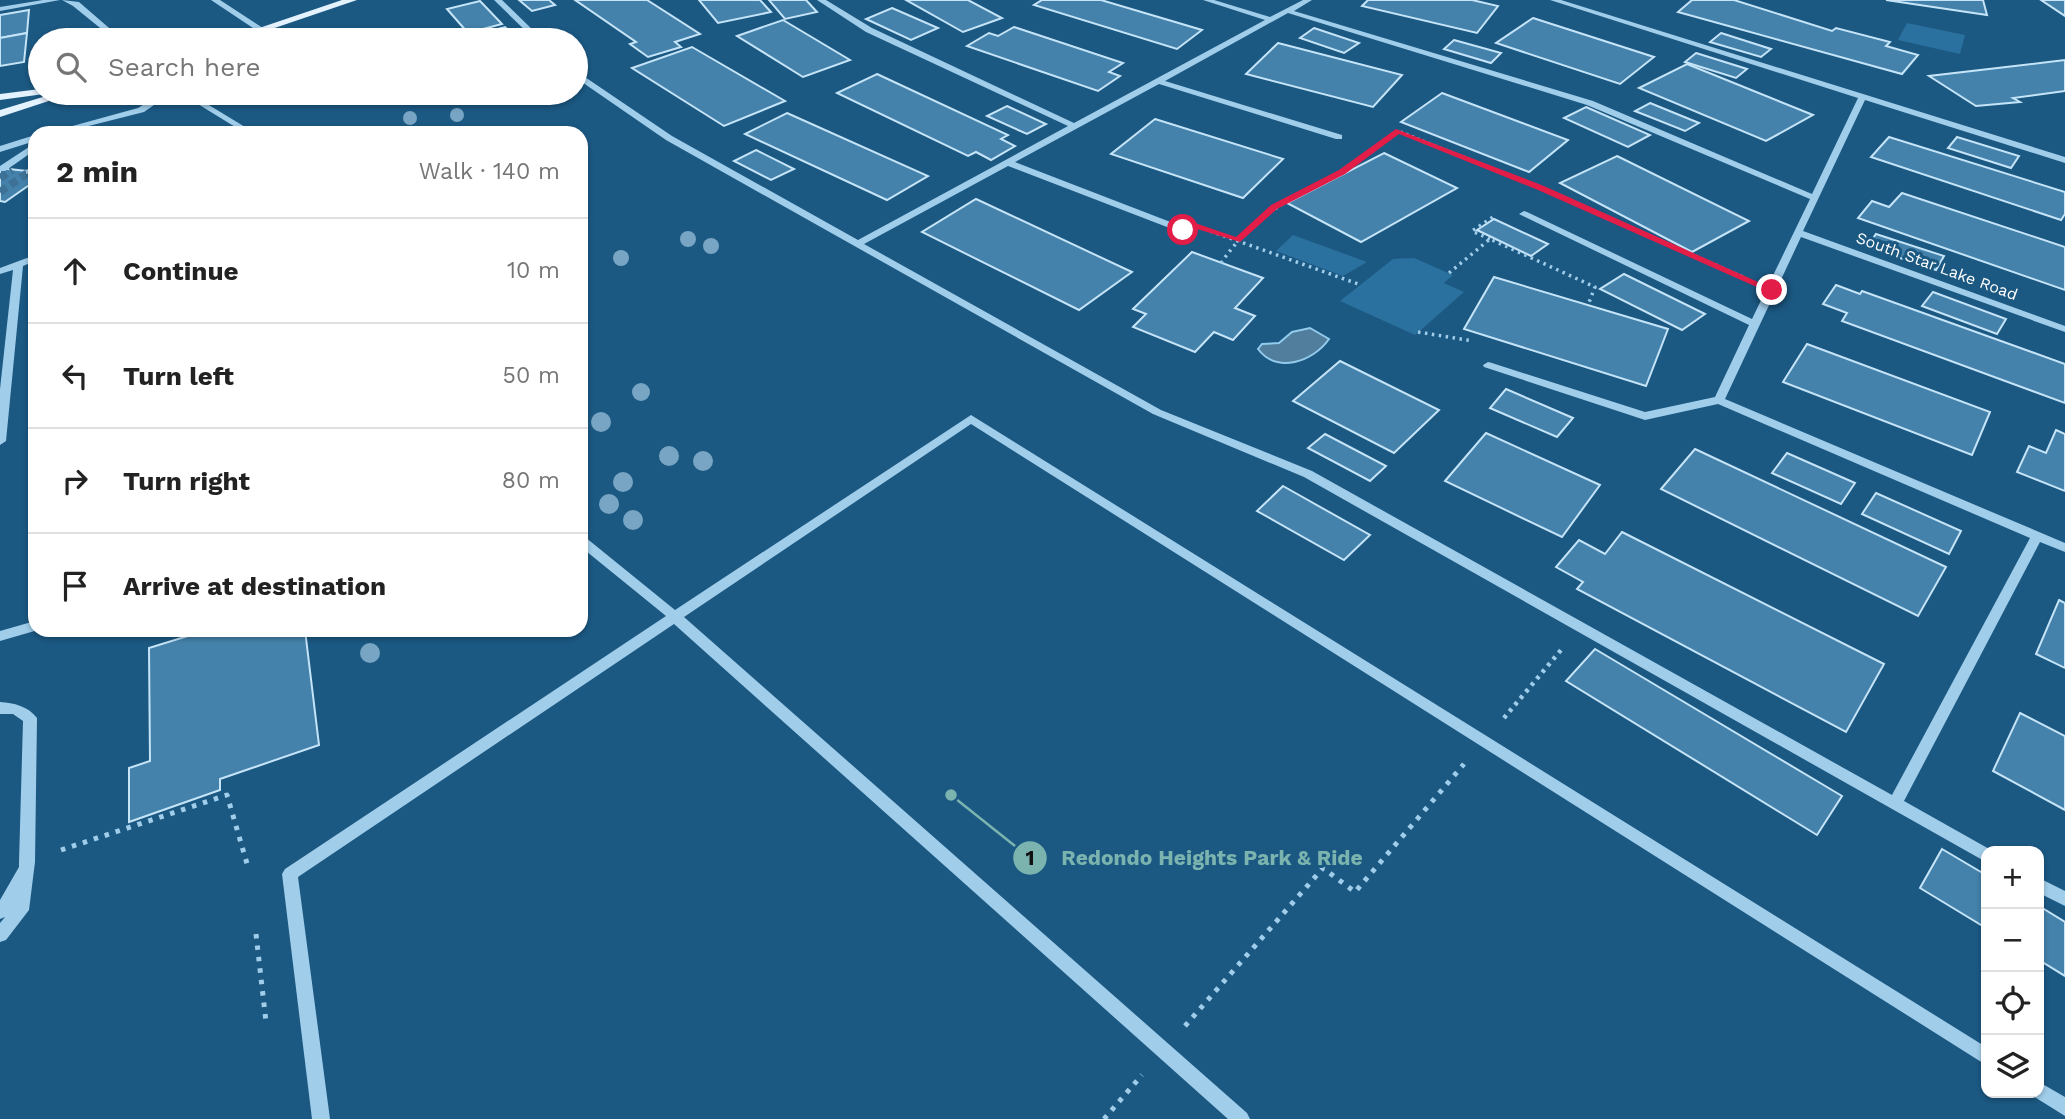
<!DOCTYPE html>
<html lang="en">
<head>
<meta charset="utf-8">
<style>
  :root { --surface:#fff; --page:#f6f6f6; --text:#222; --muted:#767676; --line:#e0e0e0 }
  body { margin:0; font-family:"Work Sans",sans-serif; background:var(--page); color:var(--text) }
  .controls { position:absolute; right:21px; bottom:21px; display:grid; overflow:hidden; border-radius:14px; box-shadow:0 2px 5px #0004 }
  .controls button { width:63px; height:63px; display:grid; place-items:center; padding:0; border:0; border-bottom:2px solid var(--line); background:var(--surface); color:var(--text); font:35px sans-serif }
  .stop { position:absolute; width:21px; height:21px; margin:-16px; border:5px solid #e11d48; border-radius:50%; background:#fff }
  .stop.end { background:#e11d48; border-color:#fff; box-shadow:0 2px 7px #0008 }
  .list { margin:0; padding:0; list-style:none }
  h2 { display:flex; justify-content:space-between; align-items:center; height:91px; margin:0; padding:0 28px; font-size:30px }
  h2 small { font-size:23px; font-weight:400; color:var(--muted) }
  .list li { display:grid; grid-template-columns:46px 1fr auto; gap:21px; align-items:center; box-sizing:border-box; height:105px; padding:0 28px; border-top:2px solid var(--line) }
  .list b { display:block; font-size:26px; white-space:nowrap }
  .list em { font-size:23px; font-style:normal; color:var(--muted) }
  .icon { flex:none; width:38px; height:38px; fill:none; stroke:currentColor; stroke-width:2; stroke-linecap:round; stroke-linejoin:round }
  .map { position:relative; flex:none; width:2065px; height:1119px; overflow:hidden }
  .search { position:absolute; background:var(--surface); box-shadow:0 2px 5px #0004; left:28px; top:28px; width:560px; height:77px; display:flex; align-items:center; gap:18px; box-sizing:border-box; padding:0 24px; border-radius:38px; color:var(--muted); font-size:26px }
  .panel { position:absolute; background:var(--surface); box-shadow:0 2px 5px #0004; left:28px; top:126px; width:560px; height:511px; border-radius:21px }
  .map>svg:first-child { display:block }
</style>
</head>
<body>
<div class="map">
<svg width="2065" height="1119" viewBox="0 0 2065 1119">
  <rect width="100%" height="100%" fill="#1b5882"/>
  <!-- green -->
  <g fill="#2b719f">
    <polygon points="1907,23 1965,35 1960,54 1898,40"/>
    <polygon points="1293,235 1367,262 1343,276 1276,251"/>
    <polygon points="1414,258 1453,275 1444,283 1464,292 1415,335 1340,301 1393,259"/>
  </g>
  <!-- water -->
  <path fill="#517e9c" stroke="#93cbec" stroke-width="2" d="M1310,328L1329,339C1313,362 1277,374 1258,349L1262,344L1279,343L1292,332Z"/>
  <!-- building -->
  <g fill="#4482ab" stroke="#c5e4f8" stroke-width="2">
    <polygon points="519,0 549,0 555,5 532,11"/>
    <polygon points="575,0 647,0 700,34 675,42 681,47 648,57 630,44 636,42"/>
    <polygon points="699,0 760,0 771,12 718,23"/>
    <polygon points="769,0 806,0 817,12 785,19"/>
    <polygon points="906,0 968,0 1002,18 963,32"/>
    <polygon points="1042,0 1101,0 1202,30 1177,49 1034,5"/>
    <polygon points="1368,0 1472,0 1498,6 1477,33 1362,6"/>
    <polygon points="1692,0 1734,0 1832,31 1836,28 1890,42 1886,46 1918,55 1902,74 1678,12"/>
    <polygon points="1886,0 1983,0 1987,15"/>
    <polygon points="2041,0 2065,0 2065,16"/>
    <polygon points="480,1 502,24 468,33 447,9"/>
    <polygon points="892,8 938,28 911,40 866,19"/>
    <polygon points="29,10 27,33 0,38 0,15"/>
    <polygon points="1533,18 1654,57 1620,84 1496,43"/>
    <polygon points="783,20 850,60 803,77 737,36"/>
    <polygon points="505,27 518,40 479,40 474,35"/>
    <polygon points="1014,27 1123,63 1109,72 1120,76 1098,91 967,46 989,33 998,36"/>
    <polygon points="1314,28 1359,43 1344,53 1300,38"/>
    <polygon points="27,33 24,62 0,66 0,38"/>
    <polygon points="1721,33 1771,49 1761,57 1710,42"/>
    <polygon points="1454,40 1501,53 1491,63 1444,49"/>
    <polygon points="1278,43 1402,75 1373,107 1246,74"/>
    <polygon points="692,47 785,101 724,126 632,68"/>
    <polygon points="1696,53 1747,69 1736,78 1685,62"/>
    <polygon points="2065,60 2065,91 2013,98 2020,102 1976,106 1929,76"/>
    <polygon points="1687,64 1813,115 1766,141 1639,88"/>
    <polygon points="877,74 1008,135 1001,139 1015,146 991,160 976,152 968,156 837,93"/>
    <polygon points="1442,93 1568,140 1529,172 1401,122"/>
    <polygon points="1650,103 1699,123 1685,131 1635,111"/>
    <polygon points="1007,106 1046,124 1027,134 987,116"/>
    <polygon points="1586,107 1650,135 1628,147 1564,118"/>
    <polygon points="787,113 928,176 887,200 745,134"/>
    <polygon points="1155,119 1283,159 1243,198 1111,154"/>
    <polygon points="1889,137 2065,192 2065,214 2061,220 1871,157"/>
    <polygon points="1957,137 2019,156 2011,168 1948,148"/>
    <polygon points="756,150 794,169 771,180 734,161"/>
    <polygon points="1384,153 1457,188 1361,242 1287,203"/>
    <polygon points="1617,156 1749,221 1692,252 1560,183"/>
    <polygon points="0,168 35,172 35,181 5,202 0,201"/>
    <polygon points="1902,193 2065,247 2065,290 1858,218 1872,201 1889,207"/>
    <polygon points="976,199 1132,272 1079,310 922,232"/>
    <polygon points="1494,219 1548,244 1531,256 1477,230"/>
    <polygon points="1876,234 1944,256 1936,270 1867,247"/>
    <polygon points="1192,252 1263,278 1235,308 1255,316 1233,340 1214,332 1195,352 1133,327 1146,314 1133,309"/>
    <polygon points="1624,274 1705,314 1682,330 1600,289"/>
    <polygon points="1494,277 1668,329 1646,386 1464,329"/>
    <polygon points="1836,285 1860,294 1862,291 2065,364 2065,403 1842,321 1847,313 1823,304"/>
    <polygon points="1933,292 2006,319 1997,334 1922,306"/>
    <polygon points="1807,344 1990,412 1972,455 1783,382"/>
    <polygon points="1340,361 1439,410 1394,453 1293,401"/>
    <polygon points="1506,389 1573,418 1557,437 1490,408"/>
    <polygon points="2056,430 2065,434 2065,491 2017,472 2029,446 2046,453"/>
    <polygon points="1486,433 1600,485 1562,537 1445,481"/>
    <polygon points="1325,434 1386,466 1370,481 1308,448"/>
    <polygon points="1695,449 1946,567 1918,616 1661,489"/>
    <polygon points="1787,453 1855,483 1841,504 1772,473"/>
    <polygon points="1283,486 1370,535 1344,560 1257,511"/>
    <polygon points="1876,493 1961,531 1949,554 1862,514"/>
    <polygon points="1622,532 1884,664 1846,732 1577,589 1583,582 1556,567 1579,540 1605,554"/>
    <polygon points="2059,600 2065,603 2065,668 2036,654"/>
    <polygon points="207,630 305,630 319,745 220,779 220,790 129,822 129,768 150,761 149,648"/>
    <polygon points="1595,649 1842,796 1817,835 1566,681"/>
    <polygon points="2020,713 2065,736 2065,810 1993,771"/>
    <polygon points="1942,849 1986,875 1986,928 1920,888"/>
    <polygon points="2039,906 2065,922 2065,976 2039,960"/>
  </g>
  <g fill="none" stroke-linecap="round" stroke-linejoin="round">
    <!-- minor-tunnel -->
    <g stroke="#3d7195" stroke-width="8" stroke-dasharray="8 4.5" stroke-linecap="butt">
      <polyline points="0,178 12,170"/>
      <polyline points="0,192 29,172"/>
    </g>
    <!-- path-far3 -->
    <polyline stroke="#a0cdea" stroke-width="2.5" stroke-dasharray="2.5 3.5" stroke-linecap="butt" points="1299,194 1342,172 1399,131 1534,185"/>
    <!-- path-far2 -->
    <g stroke="#a0cdea" stroke-width="3.5" stroke-dasharray="2.5 4.5" stroke-linecap="butt">
      <polyline points="1593,211 1745,278"/>
      <polyline points="1210,231 1361,285"/>
      <polyline points="1490,239 1472,231 1496,215"/>
      <path d="M1221,263C1243,231 1269,210 1303,192"/>
      <polyline points="1449,273 1490,239 1595,287 1588,305"/>
      <polyline points="1418,332 1473,341"/>
    </g>
    <!-- path-far1 -->
    <polyline stroke="#a0cdea" stroke-width="4.5" stroke-dasharray="3.5 5" stroke-linecap="butt" points="1504,718 1561,650"/>
    <!-- path -->
    <g stroke="#a0cdea" stroke-width="5" stroke-dasharray="4.5 7" stroke-linecap="butt">
      <polyline points="61,850 227,795 248,867"/>
      <polyline points="256,934 266,1022"/>
      <polyline points="1185,1026 1323,868 1355,892 1464,764"/>
      <polyline points="1104,1119 1142,1075"/>
    </g>
    <!-- minor -->
    <g fill="#a0cdea" fill-rule="evenodd">
      <polygon points="43,0 60,0 0,11 0,7"/>
      <polygon points="62,0 79,2 123,40 115,40 73,6"/>
      <polygon points="211,0 220,0 266,30 259,32"/>
      <polygon points="494,0 502,0 543,40 535,40"/>
      <path d="M817,0H826L872,28L1074,123L1265,20L1203,0H1214L1270,17L1303,0H1312L1294,11L1593,101L1812,194L1858,98L1550,0H1561L2065,157V163L1865,100L1803,231L2065,326V332L1801,237L1725,399L2065,543V552L2040,542L1904,801L1991,850L1986,851V862L1304,477L1153,414L666,140L576,78V73H579L672,136L858,240L1068,126L866,32ZM1288,13L1587,105L1810,199L1752,319L1527,212L1524,211L1519,214L1749,325L1715,397L1645,412L1492,363L1488,362L1483,365L1484,367L1645,420L1718,404L2030,538L1892,795L1312,471L1161,410L864,244L1008,166L1180,232H1186V228L1015,162L1159,84L1336,139H1342V135L1165,81Z"/>
      <polygon points="162,93 171,93 144,112 61,133 47,133 138,108"/>
      <polygon points="180,93 189,93 255,133 245,133"/>
      <polygon points="35,135 35,141 0,152 0,146"/>
      <polygon points="35,143 35,150 5,171 0,171 0,166"/>
      <polygon points="35,165 35,172 26,174 26,170"/>
      <polygon points="35,255 35,261 23,266 6,441 0,445 0,389 13,270 0,274 0,268"/>
      <polygon points="971,415 1986,1047 1986,1065 971,424 684,617 1247,1113 1250,1119 1228,1119 674,624 298,877 330,1119 312,1119 282,874 285,869 666,616 581,547 581,536 585,537 675,610"/>
      <polygon points="35,621 35,630 38,630 0,641 0,631"/>
      <path d="M0,702C14,703 28,706 37,718L35,862L29,910L6,940L0,942V923L5,917L0,919V900L19,867V862L23,721L13,714H0Z"/>
      <polygon points="2039,878 2065,891 2065,906 2039,893"/>
      <polygon points="2039,1082 2065,1097 2065,1116 2033,1096 2032,1093 2039,1093"/>
    </g>
    <!-- major -->
    <g fill="#e4f2fe" fill-rule="evenodd">
      <polygon points="342,0 357,0 239,40 224,40"/>
      <polygon points="40,89 44,94 0,100 0,94"/>
      <polygon points="56,93 73,93 0,117 0,110"/>
    </g>
  </g>
  <!-- trees -->
  <g fill="#78a5c3">
    <circle cx="457" cy="115" r="7"/>
    <circle cx="410" cy="118" r="7"/>
    <circle cx="688" cy="239" r="8"/>
    <circle cx="711" cy="246" r="8"/>
    <circle cx="621" cy="258" r="8"/>
    <circle cx="641" cy="392" r="9"/>
    <circle cx="601" cy="422" r="10"/>
    <circle cx="669" cy="456" r="10"/>
    <circle cx="703" cy="461" r="10"/>
    <circle cx="623" cy="482" r="10"/>
    <circle cx="609" cy="504" r="10"/>
    <circle cx="633" cy="520" r="10"/>
    <circle cx="370" cy="653" r="10"/>
  </g>
  <!-- route -->
  <polygon fill="#e11d48" points="1396,129 1544,186 1776,290 1768,292 1538,190 1399,134 1345,174 1277,209 1240,242 1197,229 1183,232 1179,230 1198,224 1236,237 1271,205 1339,170"/>
  <g text-anchor="middle" dominant-baseline="central" stroke-width="6" stroke-linejoin="round" paint-order="stroke">
    <!-- far-street labels -->
    <g font-size="16" fill="#fff" stroke="#1b5882">
      <text transform="translate(1937 266) rotate(20)">South Star Lake Road</text>
    </g>
  </g>
  <!-- callouts -->
  <path fill="none" stroke="#7bb4af" stroke-width="2.5" d="M951 795L1030 858"/>
  <g fill="#7bb4af" stroke="#1b5882" stroke-width="2.5">
    <circle cx="951" cy="795" r="7"/>
    <circle cx="1030" cy="858" r="18"/>
  </g>
  <g font-size="21" text-anchor="middle" font-weight="bold" fill="#111">
    <text x="1030" y="865">1</text>
  </g>
  <g font-size="21" text-anchor="middle" font-weight="bold" fill="#7bb4af" stroke="#1b5882" stroke-width="6" stroke-linejoin="round" paint-order="stroke">
    <text x="1212" y="865">Redondo Heights Park &amp; Ride</text>
  </g>
</svg>
<div class="controls">
<button>+</button>
<button>−</button>
<button><svg class="icon" aria-label="locate" viewBox="0 0 24 24"><circle cx="12" cy="12" r="6"/><path d="M12 2v4M12 18v4M2 12h4M18 12h4"/></svg></button>
<button><svg class="icon" aria-label="layers" viewBox="0 0 24 24"><path d="M12 4l9 5-9 5-9-5zM3 14l9 5 9-5"/></svg></button>
</div>
<div class="stop" style="left:1183px;top:230px"></div>
<div class="stop end" style="left:1772px;top:290px"></div>
<div class="search"><svg class="icon" aria-label="search" viewBox="0 0 24 24"><circle cx="10" cy="10" r="6"/><path d="M15 15l6 6"/></svg>Search here</div>
<section class="panel">
<h2>2 min<small>Walk · 140 m</small></h2>
<ul class="list">
<li><svg class="icon" aria-label="ahead" viewBox="0 0 24 24"><path d="M12 20V5M6 11l6-6 6 6"/></svg><div><b>Continue</b></div><em>10 m</em></li>
<li><svg class="icon" aria-label="left" viewBox="0 0 24 24"><path d="M17 20v-9H6M10 6l-5 5 5 5"/></svg><div><b>Turn left</b></div><em>50 m</em></li>
<li><svg class="icon" aria-label="right" viewBox="0 0 24 24"><path d="M7 20v-9h11M14 6l5 5-5 5"/></svg><div><b>Turn right</b></div><em>80 m</em></li>
<li><svg class="icon" aria-label="arrive" viewBox="0 0 24 24"><path d="M6 21V4h12l-3 4 3 4H6"/></svg><div><b>Arrive at destination</b></div></li>
</ul>
</section>
</div>
</body>
</html>
